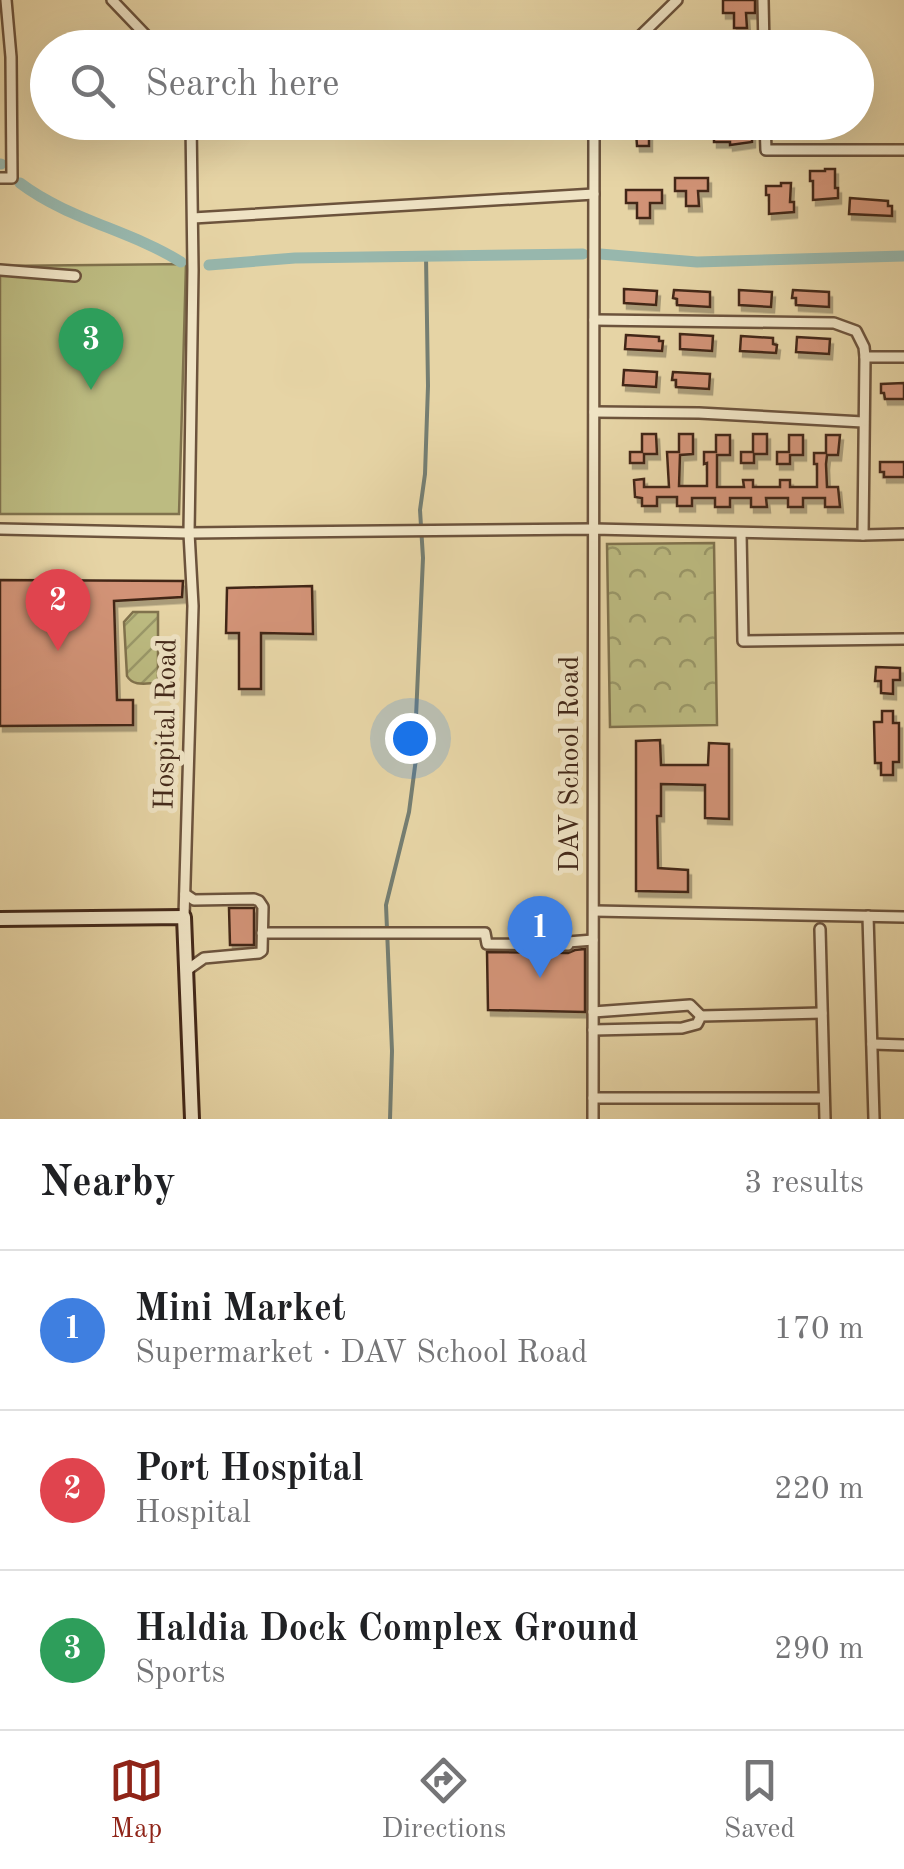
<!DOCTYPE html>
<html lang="en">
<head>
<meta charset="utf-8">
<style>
  :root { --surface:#fff; --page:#f2f2f2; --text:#202124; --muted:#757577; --line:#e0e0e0; --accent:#8f2418 }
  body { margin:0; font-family:"Old Standard TT",serif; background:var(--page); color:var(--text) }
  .you { position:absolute; left:410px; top:738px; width:35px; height:35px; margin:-25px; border:8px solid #fff; border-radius:50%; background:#1a73e8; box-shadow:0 0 0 15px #1a73e833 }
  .badge { display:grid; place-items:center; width:65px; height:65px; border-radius:50%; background:var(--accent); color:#fff; font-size:32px; font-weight:700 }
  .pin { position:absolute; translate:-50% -82px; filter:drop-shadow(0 2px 5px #0008) }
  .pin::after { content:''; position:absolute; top:52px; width:35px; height:30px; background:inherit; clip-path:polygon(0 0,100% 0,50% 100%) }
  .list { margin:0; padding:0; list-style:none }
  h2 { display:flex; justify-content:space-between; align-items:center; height:130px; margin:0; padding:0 40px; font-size:42px }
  h2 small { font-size:32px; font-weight:400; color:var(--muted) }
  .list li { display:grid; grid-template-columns:65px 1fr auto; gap:30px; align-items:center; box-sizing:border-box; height:160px; padding:0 40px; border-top:2px solid var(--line) }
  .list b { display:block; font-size:38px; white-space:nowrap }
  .list p { margin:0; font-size:32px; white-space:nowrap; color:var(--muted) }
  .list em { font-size:32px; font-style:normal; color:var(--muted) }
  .icon { flex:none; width:55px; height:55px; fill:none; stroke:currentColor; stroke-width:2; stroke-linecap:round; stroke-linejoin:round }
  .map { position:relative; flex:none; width:904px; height:1119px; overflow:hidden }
  .search { position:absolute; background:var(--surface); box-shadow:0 10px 40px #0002; left:30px; right:30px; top:30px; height:110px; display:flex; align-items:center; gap:25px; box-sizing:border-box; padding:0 35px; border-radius:55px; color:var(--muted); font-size:38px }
  .sheet { height:610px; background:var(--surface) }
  nav { display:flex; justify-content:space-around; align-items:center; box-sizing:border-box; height:140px; border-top:2px solid var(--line); background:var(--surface); font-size:28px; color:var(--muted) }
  nav a { display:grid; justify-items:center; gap:5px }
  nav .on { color:var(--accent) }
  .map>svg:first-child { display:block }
</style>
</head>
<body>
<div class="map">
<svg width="904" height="1119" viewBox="0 0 904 1119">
  <defs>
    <pattern id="forest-crowns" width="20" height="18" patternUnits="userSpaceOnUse" patternTransform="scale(2.5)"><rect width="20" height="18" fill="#bcbb81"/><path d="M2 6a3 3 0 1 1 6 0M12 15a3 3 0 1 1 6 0" fill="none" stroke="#9a9869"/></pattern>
    <pattern id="garden-furrows" width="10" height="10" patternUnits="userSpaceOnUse" patternTransform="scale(2.5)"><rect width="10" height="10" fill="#bcbb81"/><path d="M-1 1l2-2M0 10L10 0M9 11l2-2" fill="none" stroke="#9a9869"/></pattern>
    <filter id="shadow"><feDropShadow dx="3" dy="5.5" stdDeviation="0" flood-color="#0004"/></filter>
  </defs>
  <rect width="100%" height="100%" fill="#e6d4a5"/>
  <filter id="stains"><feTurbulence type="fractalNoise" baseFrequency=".002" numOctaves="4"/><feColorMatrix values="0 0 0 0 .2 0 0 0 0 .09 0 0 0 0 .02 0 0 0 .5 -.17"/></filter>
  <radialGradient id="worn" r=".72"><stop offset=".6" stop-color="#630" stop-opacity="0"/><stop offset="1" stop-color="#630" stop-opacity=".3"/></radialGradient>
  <!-- grass -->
  <polygon fill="#bcbb81" stroke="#80724d" stroke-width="2.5" points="186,264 179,514 0,514 0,266"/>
  <!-- forest -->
  <polygon fill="url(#forest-crowns)" stroke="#80724d" stroke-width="2.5" points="714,543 717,725 610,727 607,544"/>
  <!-- garden -->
  <path fill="url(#garden-furrows)" stroke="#80724d" stroke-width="2.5" d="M133,612H158V683C147,683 133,687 127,676L124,622Z"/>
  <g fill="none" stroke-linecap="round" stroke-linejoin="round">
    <!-- stream -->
    <polyline stroke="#757e72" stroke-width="4" points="390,1119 392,1051 386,905 409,812 417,751 416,717 423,558 420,510 425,474 428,386 426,256"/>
    <!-- canal -->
    <g stroke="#97b7ad" stroke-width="11">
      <polyline points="0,164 1,164"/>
      <path d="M20,183C69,220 130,230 181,262"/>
      <polyline points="600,254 697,262 904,256"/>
      <polyline points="209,265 295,258 583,254"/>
    </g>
  </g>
  <!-- building -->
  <g fill="#d29377" stroke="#432819" stroke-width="2.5" filter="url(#shadow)">
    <polygon points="723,0 755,0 755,13 746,13 747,28 734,28 734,13 723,13"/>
    <polygon points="625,122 699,122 699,131 649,131 649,146 637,146 636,131 625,131"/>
    <polygon points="752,127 752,142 730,145 730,142 714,142 714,133 718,133 718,128"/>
    <polygon points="825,169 835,169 835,188 838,188 838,198 813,200 813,181 810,181 810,171 825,171"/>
    <polygon points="675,178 708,178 708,191 698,191 699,206 686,206 686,191 675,191"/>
    <polygon points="781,183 791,183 790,202 794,202 794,212 769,214 769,195 766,195 766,186 781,186"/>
    <polygon points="626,190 662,190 662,203 650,203 650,218 637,218 637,203 626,203"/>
    <polygon points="850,198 888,201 888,206 892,206 892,216 849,214"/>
    <polygon points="624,289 657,291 656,305 624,303"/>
    <polygon points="674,290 710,292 710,307 677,305 677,299 673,298"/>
    <polygon points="739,290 772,292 771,307 739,305"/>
    <polygon points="793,290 829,292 829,307 796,305 796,298 792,298"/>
    <polygon points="680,334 713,336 712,351 680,349"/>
    <polygon points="626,335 659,337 659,341 663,341 662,351 625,349"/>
    <polygon points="741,336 773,338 773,344 777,345 776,353 740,351"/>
    <polygon points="797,337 830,339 829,354 796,352"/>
    <polygon points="624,370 657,372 656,387 623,385"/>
    <polygon points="673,372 710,374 709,389 676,387 676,380 672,380"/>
    <polygon points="904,383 904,399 885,399 884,393 881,393 881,384"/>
    <polygon points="642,434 656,434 657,454 644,454 644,463 630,463 630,452 642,452"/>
    <polygon points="679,434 693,434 693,454 680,455 679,486 707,486 707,463 704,464 704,452 716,452 716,435 730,435 730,455 717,455 717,487 744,487 743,480 753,480 753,487 780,487 780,480 790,480 790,487 817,487 817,464 814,464 814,453 826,453 826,435 840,435 838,455 827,455 826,464 827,487 838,487 840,507 825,507 825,498 803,498 803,507 788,507 788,498 766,498 767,507 751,507 751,498 730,498 730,507 715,507 715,498 692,498 692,506 677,506 677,497 657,497 657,506 642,506 642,498 635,497 634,480 644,479 644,487 669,487 667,452 679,452"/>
    <polygon points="753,434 767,434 767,454 754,454 754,463 741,463 741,452 753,452"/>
    <polygon points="789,435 803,435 803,455 790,455 790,464 777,464 777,452 789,452"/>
    <polygon points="880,462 904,462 904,477 884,477 884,472 880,472"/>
    <polygon points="0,580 183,581 182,597 114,601 117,700 133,700 133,725 0,726"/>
    <polygon points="312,586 313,634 261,633 261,689 239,689 239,633 226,633 227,588"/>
    <polygon points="876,667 900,668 900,680 893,680 893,694 881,693 881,681 875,681"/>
    <polygon points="882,711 893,711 893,723 899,723 899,762 893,762 893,775 881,775 881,763 875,763 874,722 882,722"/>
    <polygon points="660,740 661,765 708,765 709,743 729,744 729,819 705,818 705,785 661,784 661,816 657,816 658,868 688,870 688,892 636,891 636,741"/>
    <polygon points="229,908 254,908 254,945 230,945"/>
    <polygon points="585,949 585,1012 488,1010 487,952 568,953 575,950"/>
  </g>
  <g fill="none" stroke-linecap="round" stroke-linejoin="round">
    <defs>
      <g id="street">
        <polyline points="112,0 158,48"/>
        <polyline points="763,0 764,48"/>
        <polyline points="628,48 677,0"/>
        <polyline points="765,122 766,150 904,150"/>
        <polyline points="0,178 12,178 11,57 6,0"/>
        <polyline points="193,218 594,194"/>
        <polyline points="0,270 75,276"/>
        <polyline points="594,320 834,323 856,331 864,347 865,357"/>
        <polyline points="904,357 865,357 863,535 904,534"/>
        <polyline points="594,412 699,413 863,422"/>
        <polyline points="0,529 189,533 593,529 863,535"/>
        <polyline points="741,533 743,641 904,639"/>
        <polyline points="185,894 194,900 254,899 259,901 263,907 262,951 259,953 204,958 187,970"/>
        <polyline points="594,911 904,917"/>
        <polyline points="868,916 874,1119"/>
        <polyline points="184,917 193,606 189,533 193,270 191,122"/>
        <polyline points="820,929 825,1119"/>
        <polyline points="262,933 485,933 487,944 568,945 568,942 593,940"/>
        <polyline points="593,1012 690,1005 701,1016"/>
        <polyline points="593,1030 682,1028 697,1024 701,1016 822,1013"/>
        <polyline points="872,1044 904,1045"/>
        <polyline points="593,1098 824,1098"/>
        <polyline points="593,1119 594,122"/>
      </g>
      <polyline id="secondary" points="0,919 184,917 192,1119"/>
    </defs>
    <!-- street casing -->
    <use href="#street" stroke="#6c533c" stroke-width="14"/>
    <!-- secondary casing -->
    <use href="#secondary" stroke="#432819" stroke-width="18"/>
    <!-- street -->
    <use href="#street" stroke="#efe3c4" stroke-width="9"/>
    <!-- secondary -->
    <use href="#secondary" stroke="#efe3c4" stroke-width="12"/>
  </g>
  <g text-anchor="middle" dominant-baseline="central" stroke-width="10" stroke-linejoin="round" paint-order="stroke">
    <!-- street labels -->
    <g font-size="28" fill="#432819" stroke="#efe3c4">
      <text transform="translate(167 724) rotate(-89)">Hospital Road</text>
      <text transform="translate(571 764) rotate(-90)">DAV School Road</text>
    </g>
  </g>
  <rect width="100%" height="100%" filter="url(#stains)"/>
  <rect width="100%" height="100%" fill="url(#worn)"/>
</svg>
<div class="you"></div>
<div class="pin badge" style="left:540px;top:978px;background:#3f7fe0">1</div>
<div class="pin badge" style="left:58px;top:651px;background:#e0444e">2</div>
<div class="pin badge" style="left:91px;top:390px;background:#2e9e5b">3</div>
<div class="search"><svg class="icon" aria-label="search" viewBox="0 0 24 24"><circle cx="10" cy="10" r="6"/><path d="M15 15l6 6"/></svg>Search here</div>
</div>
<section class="sheet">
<h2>Nearby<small>3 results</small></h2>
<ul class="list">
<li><span class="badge" style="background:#3f7fe0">1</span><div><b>Mini Market</b><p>Supermarket · DAV School Road</p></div><em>170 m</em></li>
<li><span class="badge" style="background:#e0444e">2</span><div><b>Port Hospital</b><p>Hospital</p></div><em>220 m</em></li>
<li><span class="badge" style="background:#2e9e5b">3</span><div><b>Haldia Dock Complex Ground</b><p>Sports</p></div><em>290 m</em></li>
</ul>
</section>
<nav>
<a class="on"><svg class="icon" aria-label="map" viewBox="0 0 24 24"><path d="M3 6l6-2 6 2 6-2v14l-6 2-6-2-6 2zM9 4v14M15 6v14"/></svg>Map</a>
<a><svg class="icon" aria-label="directions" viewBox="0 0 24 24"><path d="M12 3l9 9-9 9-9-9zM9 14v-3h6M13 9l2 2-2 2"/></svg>Directions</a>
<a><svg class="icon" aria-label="saved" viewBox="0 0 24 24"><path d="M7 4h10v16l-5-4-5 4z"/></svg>Saved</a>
</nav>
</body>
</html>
